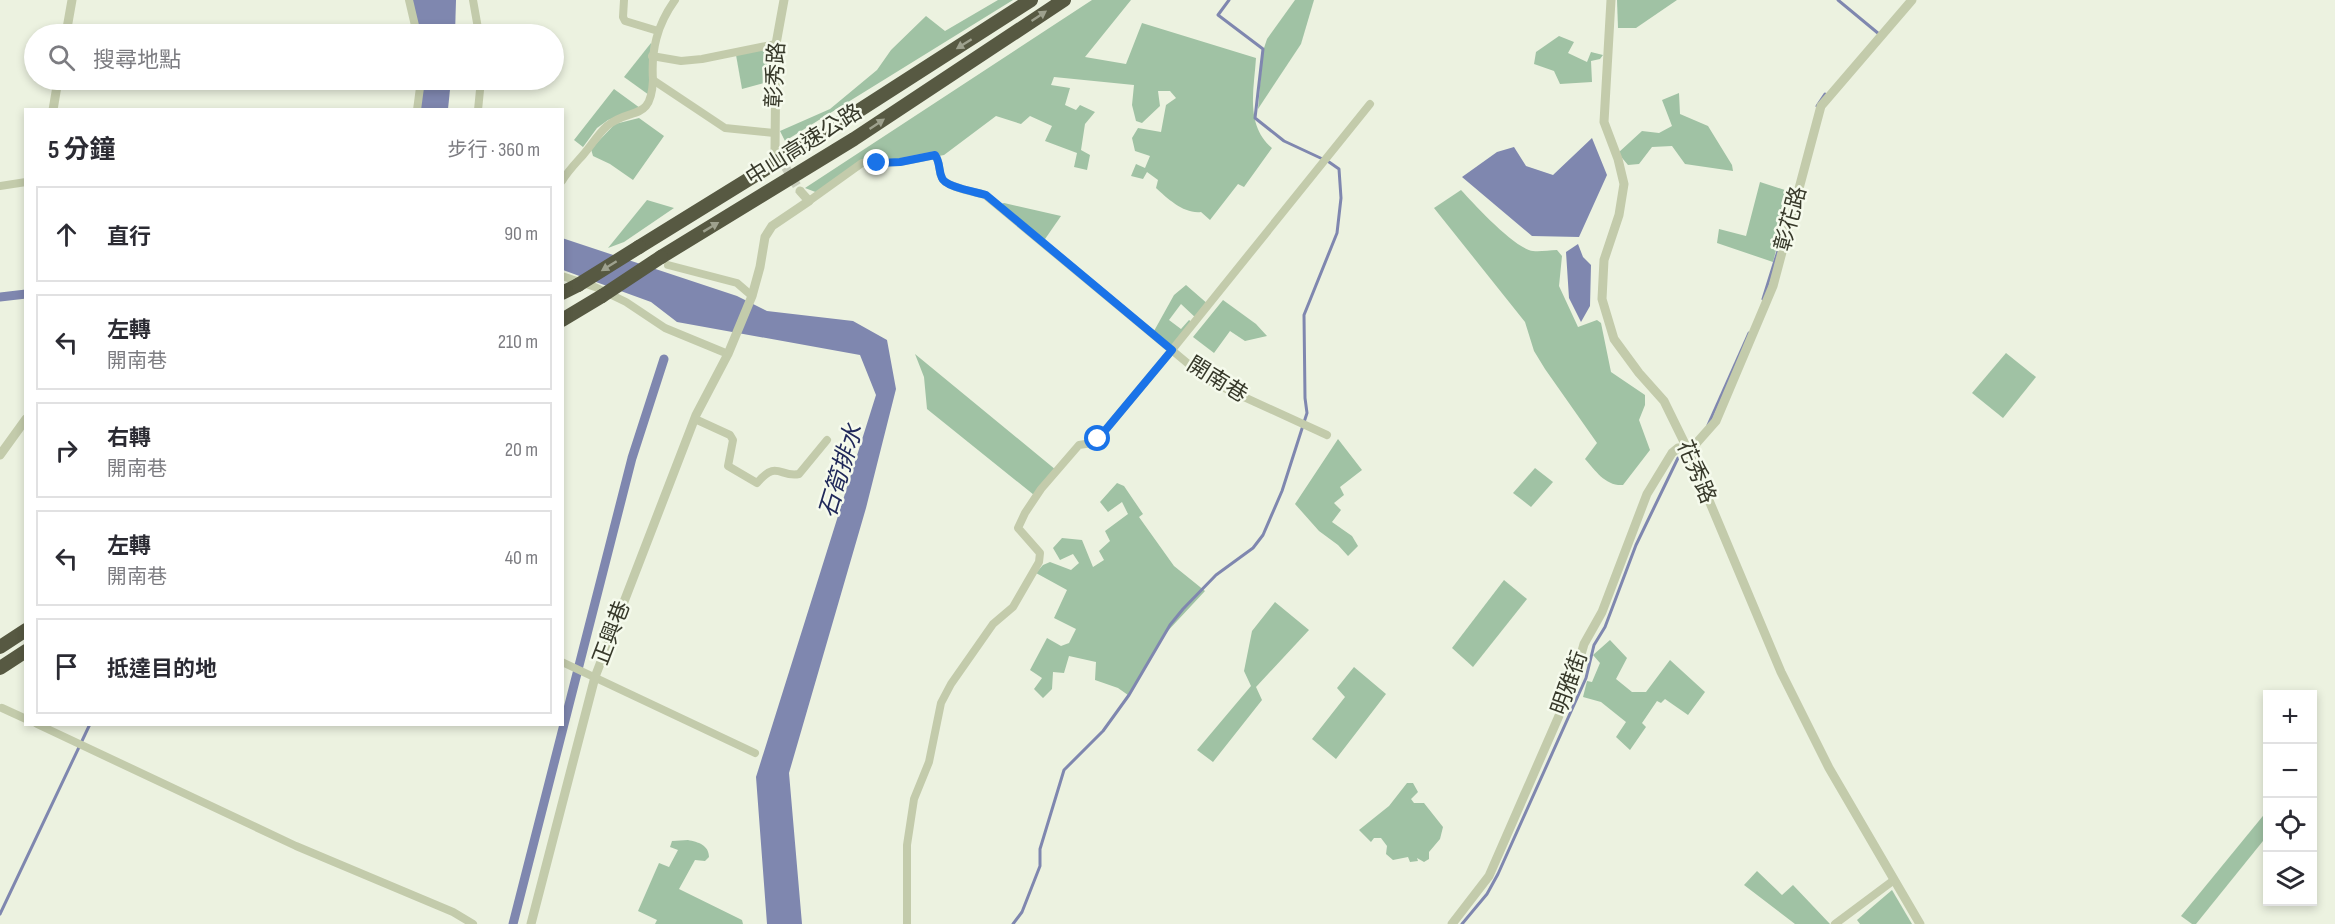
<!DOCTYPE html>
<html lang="zh-TW">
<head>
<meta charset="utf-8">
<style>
  :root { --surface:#fff; --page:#f2f2f3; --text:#2b2b33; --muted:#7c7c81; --line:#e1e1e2 }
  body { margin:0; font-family:"Sofia Sans Condensed","Noto Sans TC",sans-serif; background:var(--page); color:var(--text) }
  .controls { position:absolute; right:18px; bottom:18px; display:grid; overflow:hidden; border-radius:0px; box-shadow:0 3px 9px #0003 }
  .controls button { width:54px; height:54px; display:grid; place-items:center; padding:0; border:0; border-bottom:2px solid var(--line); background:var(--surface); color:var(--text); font:30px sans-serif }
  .stop { position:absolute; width:18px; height:18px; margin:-14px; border:4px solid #1a73e8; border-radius:50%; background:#fff }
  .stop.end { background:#1a73e8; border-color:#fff; box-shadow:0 2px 6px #0008 }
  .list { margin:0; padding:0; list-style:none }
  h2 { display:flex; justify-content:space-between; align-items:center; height:78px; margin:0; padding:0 24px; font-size:26px }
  h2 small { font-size:20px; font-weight:400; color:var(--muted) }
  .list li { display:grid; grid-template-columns:39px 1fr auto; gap:18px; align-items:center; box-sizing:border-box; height:96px; margin:0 12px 12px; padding:0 12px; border:2px solid var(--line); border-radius:0px }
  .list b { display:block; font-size:22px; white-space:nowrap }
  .list p { margin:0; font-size:20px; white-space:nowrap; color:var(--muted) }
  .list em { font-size:20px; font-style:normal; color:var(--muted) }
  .icon { flex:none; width:33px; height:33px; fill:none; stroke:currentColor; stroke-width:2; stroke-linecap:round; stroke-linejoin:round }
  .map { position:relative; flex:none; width:2335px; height:924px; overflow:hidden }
  .search { position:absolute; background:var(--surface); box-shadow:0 3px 9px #0003; left:24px; top:24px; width:540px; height:66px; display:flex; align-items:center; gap:15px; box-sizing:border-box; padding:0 21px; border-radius:33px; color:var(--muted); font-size:22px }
  .panel { position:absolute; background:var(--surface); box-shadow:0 3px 9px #0003; left:24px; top:108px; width:540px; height:618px; border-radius:0px }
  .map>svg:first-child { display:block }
</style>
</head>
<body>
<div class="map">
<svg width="2335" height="924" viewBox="0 0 2335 924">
  <rect width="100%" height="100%" fill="#ecf2e0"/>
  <!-- green -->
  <g fill="#a0c2a4">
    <polygon points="998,0 1013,0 785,141 780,131 830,109 877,70 891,50 926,16 945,31"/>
    <path d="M1092,0H1131L1085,57L1126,64L1142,23L1256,58C1254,90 1245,125 1272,148L1244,187L1238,184L1210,220L1201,212C1184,214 1168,199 1156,188L1158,180L1147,172L1143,179L1131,176L1136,164L1145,168L1150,156L1135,151L1132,138L1138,128L1161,132L1166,105L1176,98L1170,91H1158L1160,106L1142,123L1136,121L1132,105L1134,85L1054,77L1051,85L1070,88L1065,105L1076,110L1080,105L1095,112L1085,124L1081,150L1090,155L1087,170L1074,167L1077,153L1045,141L1052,126L1030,116L1021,124L996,116L944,155L914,161L861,164L818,193L805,188Z"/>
    <polygon points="1295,0 1314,0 1301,44 1258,109 1263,51 1267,39"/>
    <polygon points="1617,0 1677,0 1636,28 1618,28"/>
    <polygon points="1559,36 1574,42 1568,53 1587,62 1591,52 1603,55 1600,59 1591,61 1592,82 1560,84 1554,71 1534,64 1536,52"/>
    <polygon points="651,43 649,95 624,77"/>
    <polygon points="769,48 771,81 742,89 736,55"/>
    <polygon points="614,89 640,108 608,120 597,128 583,147 574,140"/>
    <polygon points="1679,93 1680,114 1708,126 1732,165 1733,171 1685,164 1672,146 1652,147 1639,164 1628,165 1618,153 1642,131 1659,133 1672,126 1662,100"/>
    <polygon points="639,118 664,136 633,180 610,164 593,156 591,149 615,124"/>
    <polygon points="1760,182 1791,192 1773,262 1717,243 1719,229 1746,236"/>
    <path d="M1461,190C1474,204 1515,249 1533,251C1540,252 1549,250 1557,250L1562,256L1559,286L1578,327L1597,320L1601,323L1611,372L1645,395V405L1639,420L1650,450L1623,485C1605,486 1596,471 1585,459L1597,443L1545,369L1534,351L1525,322L1434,208Z"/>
    <polygon points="647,200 674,208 624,242 608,248"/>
    <polygon points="1004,203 1061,216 1043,242 1001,204"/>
    <polygon points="1186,285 1209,305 1197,319 1181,304 1169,320 1181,329 1189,320 1193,323 1175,345 1171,345 1154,331 1174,295"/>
    <polygon points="1223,300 1256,324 1267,336 1245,341 1230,331 1214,353 1193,337"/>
    <polygon points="2006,353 2036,377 2003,418 1972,393"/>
    <polygon points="915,354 1056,470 1034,495 927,409 924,377"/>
    <polygon points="1338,439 1362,470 1340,487 1344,495 1334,503 1341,510 1332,522 1352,536 1358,546 1348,556 1338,545 1319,531 1295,504"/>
    <polygon points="1535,468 1553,482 1531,507 1513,493"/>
    <polygon points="1117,483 1124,486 1143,514 1139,517 1174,566 1205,591 1164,635 1128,695 1118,688 1095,680 1096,662 1069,656 1064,673 1053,672 1052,689 1043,698 1034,689 1042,678 1030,670 1047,638 1061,646 1069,643 1076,629 1054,618 1067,590 1036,573 1043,565 1050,562 1071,570 1079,563 1073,554 1060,560 1053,548 1062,538 1082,540 1093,567 1104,560 1099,551 1110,541 1105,531 1128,514 1122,502 1108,512 1100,502"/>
    <polygon points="1504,580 1527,599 1473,667 1452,648"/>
    <polygon points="1275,602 1309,630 1256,687 1262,700 1213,762 1197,750 1251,686 1244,671 1252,631"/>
    <polygon points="1610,640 1627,658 1616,679 1632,692 1646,692 1670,660 1705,692 1688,715 1665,699 1661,703 1657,701 1642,723 1646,727 1630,750 1616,737 1626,722 1601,702 1583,697 1587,681 1592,682 1600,663 1593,655"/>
    <polygon points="1354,667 1386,694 1336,759 1312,739 1345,697 1337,688"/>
    <polygon points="1407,783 1413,783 1418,792 1411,799 1414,803 1424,803 1443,827 1440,839 1429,852 1429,859 1424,862 1417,858 1418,861 1410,862 1408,857 1393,860 1386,854 1387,846 1381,838 1374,838 1371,842 1359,830 1389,806"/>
    <polygon points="2267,811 2267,836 2196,924 2192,924 2181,916"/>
    <path d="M688,840C698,842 709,845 709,857L705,861L695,860L679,889L742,920L743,924H655L657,920L638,911L659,863L669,867L678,850L670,847L672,841Z"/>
    <polygon points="1757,871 1782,895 1793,885 1830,924 1795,924 1744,885"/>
    <polygon points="1892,890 1912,924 1860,924 1857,920"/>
  </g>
  <!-- water -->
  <g fill="#7f87af">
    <polygon points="410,0 456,0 455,34 417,34"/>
    <polygon points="421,80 451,80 448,109 419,110"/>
    <polygon points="1592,138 1607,175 1579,237 1532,236 1462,177 1497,152 1514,147 1526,166 1553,175"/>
    <polygon points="562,238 737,296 767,311 853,321 887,340 896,389 866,508 789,773 802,924 767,924 756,777 876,395 860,355 677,322 651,302 563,270"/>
    <polygon points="1578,244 1583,257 1591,265 1590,306 1581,322 1569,298 1566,252"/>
  </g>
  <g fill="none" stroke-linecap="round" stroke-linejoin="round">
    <!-- stream -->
    <g stroke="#7f87af" stroke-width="3">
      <polyline points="1838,0 1879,34"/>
      <polyline points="1817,106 1825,94"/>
      <polyline points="1763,299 1778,251"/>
      <polyline points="1708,425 1749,333"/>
      <polyline points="0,914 90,724"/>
      <polyline points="1013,924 1022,912 1040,866 1040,849 1064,770 1103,731 1129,695 1170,625 1183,609 1216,575 1253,548 1263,535 1282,491 1307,413 1305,398 1304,315 1337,233 1341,198 1339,169 1329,162 1284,141 1255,118 1263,49 1218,15 1229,0"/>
      <polyline points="1462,924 1487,894 1498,874 1586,678 1594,645 1605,627 1636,545 1678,458"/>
    </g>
    <!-- canal -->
    <g stroke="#7f87af" stroke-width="9">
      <polyline points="0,297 26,294"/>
      <polyline points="513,924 632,458 664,359"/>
    </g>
    <!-- tertiary-tunnel -->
    <polyline stroke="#c8cdbc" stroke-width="9" stroke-dasharray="9 4.5" stroke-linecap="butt" points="778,155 800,191"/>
    <!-- minor -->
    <g stroke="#c3cbab" stroke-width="8">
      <polyline points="409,0 417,34"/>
      <polyline points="473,0 479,34"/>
      <polyline points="624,0 623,17 625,21 658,31"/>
      <path d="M675,0C657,25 651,50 653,80L725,128L774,133"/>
      <polyline points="652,56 681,61 702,59 776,44"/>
      <polyline points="417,110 421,80"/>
      <polyline points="478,110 481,80"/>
      <path d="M562,181C568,171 575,164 583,155C592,145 597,135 607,126C631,106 651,123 653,80"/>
      <polyline points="0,186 26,182"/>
      <path d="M809,201L862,163L900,162L935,155C941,164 938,170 942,178C945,187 976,192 985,195L1209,381L1327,435"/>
      <polyline points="668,265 737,283 752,296"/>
      <polyline points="562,276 595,287 626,302 665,328 728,354"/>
      <path d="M695,419L730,435L733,440L728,466L757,483C777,459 780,478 799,474L827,440"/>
      <polyline points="562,662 755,753"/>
      <polyline points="2,708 26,719"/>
      <polyline points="37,724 296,846 453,912 473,924"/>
      <polyline points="907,924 907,845 914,799 929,762 941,703 951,684 993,624 1013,607 1039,562 1040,553 1018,528 1025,513 1041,489 1079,445 1092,443 1098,439 1172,350 1370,104"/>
      <polyline points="1835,924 1894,880"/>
    </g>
    <!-- tertiary -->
    <g stroke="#c3cbab" stroke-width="9">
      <polyline points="1611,0 1604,122 1618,159 1624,184 1619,215 1604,260 1602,299 1614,339 1639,373 1664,401 1687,448 1781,672 1829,768 1920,924"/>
      <polyline points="66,34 72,0"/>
      <polyline points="53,110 58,80"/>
      <polyline points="775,150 776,44 784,0"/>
      <polyline points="0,455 26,419"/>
      <polyline points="531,924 595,677 696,415 728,354 752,296 760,267 765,237 772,226 809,201 800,191"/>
      <polyline points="1452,924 1489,876 1572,686 1584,644 1602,612 1647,494 1672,453 1678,448 1693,447 1716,421 1773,286 1821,106 1912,0"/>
    </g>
    <!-- motorway -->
    <g stroke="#575942" stroke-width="14">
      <polyline points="639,247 838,124 1031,0"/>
      <polyline points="661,257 854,139 1064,0"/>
      <polyline points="562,293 578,285"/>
      <polyline points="562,320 602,296"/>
      <polyline points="0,647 26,630"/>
      <polyline points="0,668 26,651"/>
    </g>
    <!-- motorway-bridge -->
    <g stroke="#575942" stroke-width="14">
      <polyline points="578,285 639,247"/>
      <polyline points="602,296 661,257"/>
    </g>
  </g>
  <!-- one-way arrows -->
  <defs><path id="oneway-solid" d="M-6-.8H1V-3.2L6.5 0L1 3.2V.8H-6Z" transform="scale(1.5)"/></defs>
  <g fill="#9ea18e">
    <use href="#oneway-solid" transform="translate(1039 16) rotate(-34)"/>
    <use href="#oneway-solid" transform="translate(964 44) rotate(148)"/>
    <use href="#oneway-solid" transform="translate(877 124) rotate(-34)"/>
    <use href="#oneway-solid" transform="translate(711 227) rotate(-31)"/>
    <use href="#oneway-solid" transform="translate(609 266) rotate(148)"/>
  </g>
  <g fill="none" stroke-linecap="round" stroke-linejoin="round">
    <!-- route -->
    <path stroke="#1a73e8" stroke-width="8" d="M877,163L900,162L935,155C941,164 938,170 942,178C945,187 976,192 986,195L1172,350L1098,439"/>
  </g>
  <g text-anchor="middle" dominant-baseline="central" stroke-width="5" stroke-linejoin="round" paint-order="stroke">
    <!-- street labels -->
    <g font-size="22" fill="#37392a" stroke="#f5faec">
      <text transform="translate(776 75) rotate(-87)">彰秀路</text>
      <text transform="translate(804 145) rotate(-32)">中山高速公路</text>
      <text transform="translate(1791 219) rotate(-75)">彰花路</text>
      <text transform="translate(1217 380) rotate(32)">開南巷</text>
      <text transform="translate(1696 472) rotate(67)">花秀路</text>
      <text transform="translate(612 633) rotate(-69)">正興巷</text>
      <text transform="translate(1570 683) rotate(-70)">明雅街</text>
    </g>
    <!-- water labels -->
    <g font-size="24" font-style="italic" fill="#20295a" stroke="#f5faec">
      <text transform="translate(841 471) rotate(-73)">石筍排水</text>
    </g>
  </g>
</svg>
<div class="controls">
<button>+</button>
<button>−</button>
<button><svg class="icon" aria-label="locate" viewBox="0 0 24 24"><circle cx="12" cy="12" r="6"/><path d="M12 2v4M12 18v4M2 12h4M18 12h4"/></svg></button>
<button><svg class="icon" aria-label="layers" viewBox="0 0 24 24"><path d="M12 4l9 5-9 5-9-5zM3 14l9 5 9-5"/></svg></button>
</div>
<div class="stop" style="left:1098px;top:439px"></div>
<div class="stop end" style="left:877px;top:163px"></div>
<div class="search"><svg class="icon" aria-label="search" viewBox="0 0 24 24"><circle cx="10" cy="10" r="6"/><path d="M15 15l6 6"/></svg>搜尋地點</div>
<section class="panel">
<h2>5 分鐘<small>步行 · 360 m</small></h2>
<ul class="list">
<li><svg class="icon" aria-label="ahead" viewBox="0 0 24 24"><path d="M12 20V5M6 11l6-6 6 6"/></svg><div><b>直行</b></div><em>90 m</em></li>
<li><svg class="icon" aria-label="left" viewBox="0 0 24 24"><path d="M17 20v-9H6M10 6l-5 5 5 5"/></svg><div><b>左轉</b><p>開南巷</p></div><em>210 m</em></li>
<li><svg class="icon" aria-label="right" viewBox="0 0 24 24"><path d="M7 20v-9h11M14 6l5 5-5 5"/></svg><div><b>右轉</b><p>開南巷</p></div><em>20 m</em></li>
<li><svg class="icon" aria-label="left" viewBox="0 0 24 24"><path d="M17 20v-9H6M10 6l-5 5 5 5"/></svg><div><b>左轉</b><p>開南巷</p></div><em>40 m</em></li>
<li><svg class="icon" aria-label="arrive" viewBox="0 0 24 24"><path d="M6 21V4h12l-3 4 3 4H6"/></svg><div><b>抵達目的地</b></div></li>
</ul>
</section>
</div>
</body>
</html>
